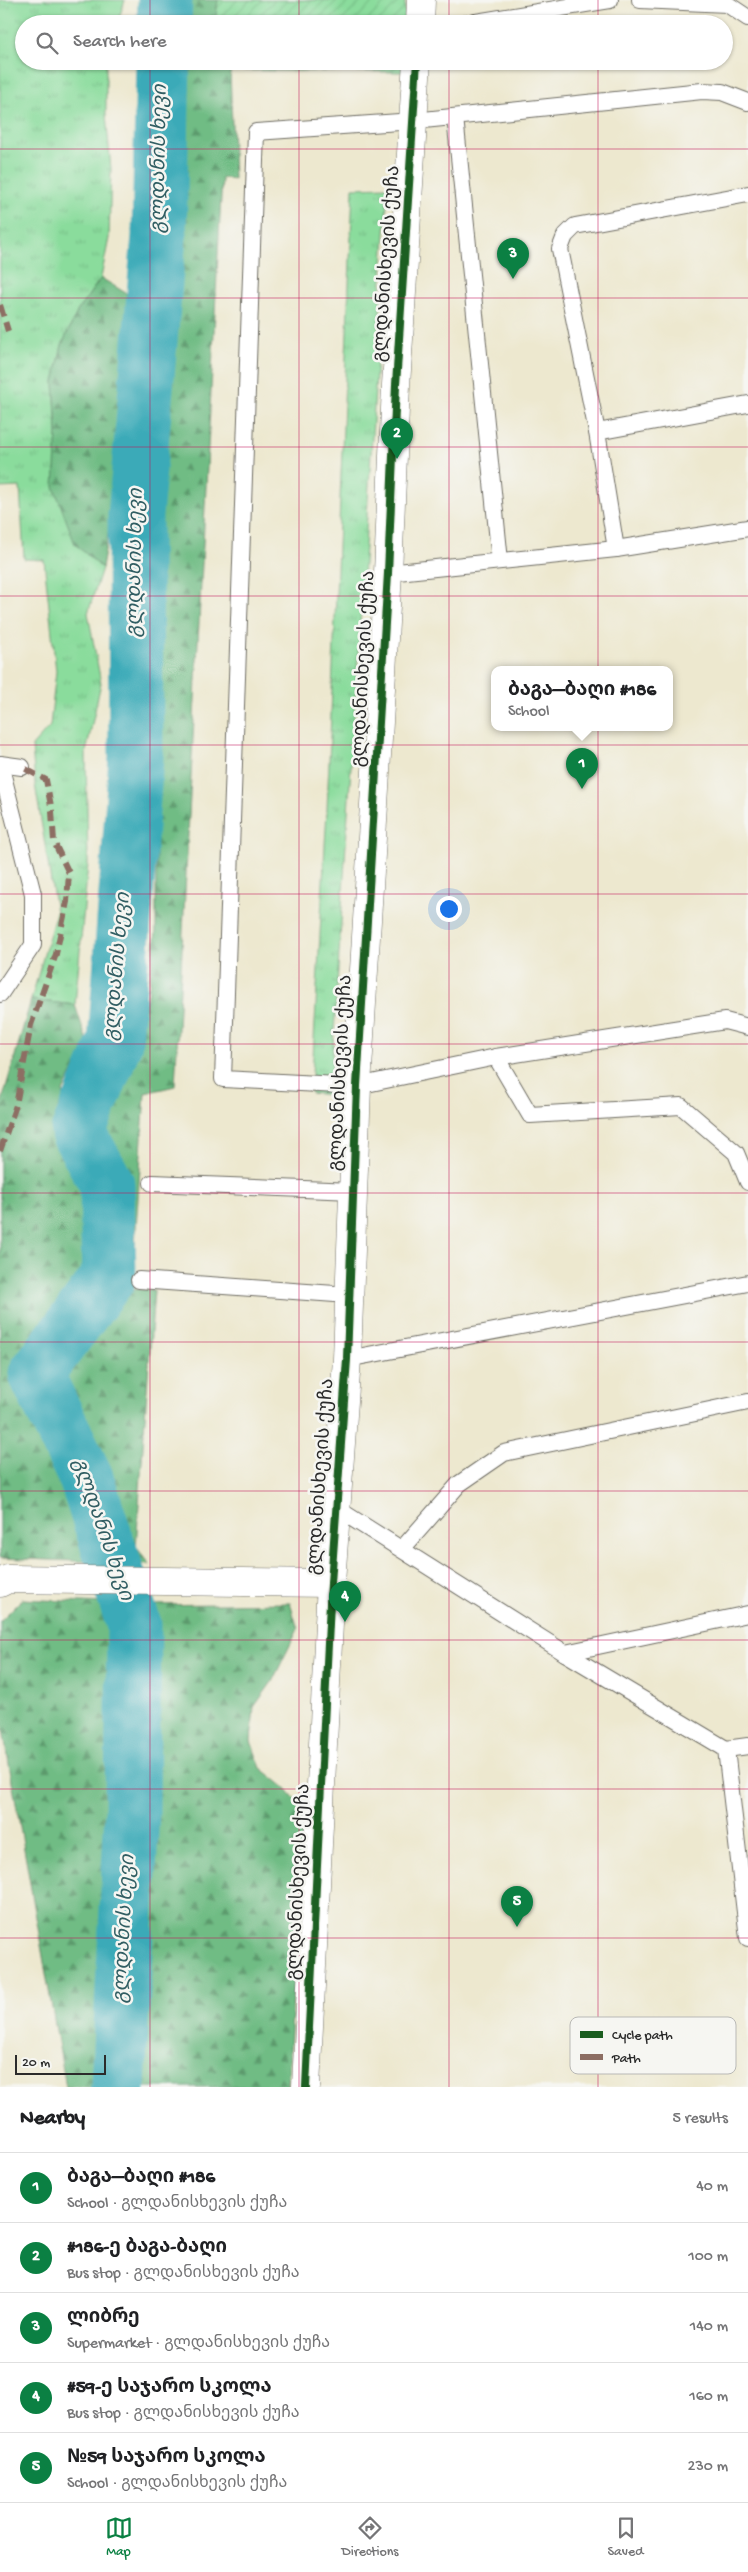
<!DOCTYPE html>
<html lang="en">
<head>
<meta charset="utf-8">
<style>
  :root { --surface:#fff; --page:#f2f2f2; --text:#202124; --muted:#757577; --line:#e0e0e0; --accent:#0b8043 }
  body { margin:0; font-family:"Gochi Hand","Noto Sans Georgian",sans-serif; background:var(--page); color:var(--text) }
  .scale { position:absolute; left:15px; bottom:12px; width:91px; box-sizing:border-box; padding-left:5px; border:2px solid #2b2b2b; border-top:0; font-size:14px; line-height:18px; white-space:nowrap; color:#2b2b2b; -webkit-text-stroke:4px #f6f6f2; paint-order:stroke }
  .you { position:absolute; left:448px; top:908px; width:18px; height:18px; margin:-12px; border:4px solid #fff; border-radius:50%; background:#1a73e8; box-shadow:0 0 0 8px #1a73e833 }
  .badge { display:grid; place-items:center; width:32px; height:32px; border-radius:50%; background:var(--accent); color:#fff; font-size:16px; font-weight:700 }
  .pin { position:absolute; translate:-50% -41px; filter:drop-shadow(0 1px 2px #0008) }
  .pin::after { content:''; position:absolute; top:26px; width:18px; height:15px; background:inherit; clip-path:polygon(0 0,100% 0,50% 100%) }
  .popup { position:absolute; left:491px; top:666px; width:182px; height:65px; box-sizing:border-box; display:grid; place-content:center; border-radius:10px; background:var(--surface); filter:drop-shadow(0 1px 4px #0005); font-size:16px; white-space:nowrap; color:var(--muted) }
  .popup b { font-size:19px; color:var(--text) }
  .popup::after { content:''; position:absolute; left:50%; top:100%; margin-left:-10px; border:10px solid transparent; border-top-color:var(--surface) }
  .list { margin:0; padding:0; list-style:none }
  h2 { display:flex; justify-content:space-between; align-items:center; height:65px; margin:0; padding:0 20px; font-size:21px }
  h2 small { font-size:16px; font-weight:400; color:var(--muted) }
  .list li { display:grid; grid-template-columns:32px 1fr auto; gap:15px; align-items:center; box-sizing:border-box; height:70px; padding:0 20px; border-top:1px solid var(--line) }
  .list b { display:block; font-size:19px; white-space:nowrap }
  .list p { margin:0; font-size:16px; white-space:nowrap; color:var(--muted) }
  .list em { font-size:16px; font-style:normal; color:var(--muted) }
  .icon { flex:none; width:28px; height:28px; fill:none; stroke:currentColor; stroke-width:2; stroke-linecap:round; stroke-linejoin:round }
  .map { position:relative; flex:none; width:748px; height:2087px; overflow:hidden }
  .search { position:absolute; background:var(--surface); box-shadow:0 1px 4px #0004; left:15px; right:15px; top:15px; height:55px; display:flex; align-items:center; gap:12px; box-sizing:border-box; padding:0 18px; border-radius:28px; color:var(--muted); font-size:19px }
  .sheet { height:415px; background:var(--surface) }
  nav { display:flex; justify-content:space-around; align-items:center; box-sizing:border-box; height:70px; border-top:1px solid var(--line); background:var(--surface); font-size:14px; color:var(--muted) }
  nav a { display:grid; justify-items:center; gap:2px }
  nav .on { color:var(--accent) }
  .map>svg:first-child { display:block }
</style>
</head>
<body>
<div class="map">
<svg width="748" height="2087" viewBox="0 0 748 2087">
  <defs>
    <pattern id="grass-tufts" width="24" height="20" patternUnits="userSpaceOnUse" patternTransform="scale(1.25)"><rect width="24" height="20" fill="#8adc9c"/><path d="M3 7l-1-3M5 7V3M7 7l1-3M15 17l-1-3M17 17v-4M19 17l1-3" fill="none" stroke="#77bd87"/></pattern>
    <pattern id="forest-firs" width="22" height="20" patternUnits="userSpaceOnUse" patternTransform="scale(1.25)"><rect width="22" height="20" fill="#6fbc84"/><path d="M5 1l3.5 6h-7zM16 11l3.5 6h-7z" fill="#5b996c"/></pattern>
    <pattern id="garden-furrows" width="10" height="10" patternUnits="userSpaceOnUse" patternTransform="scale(1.25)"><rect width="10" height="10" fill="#8adc9c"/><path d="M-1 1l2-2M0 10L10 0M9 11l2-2" fill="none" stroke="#77bd87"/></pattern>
  </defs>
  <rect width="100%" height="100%" fill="#f6f6f2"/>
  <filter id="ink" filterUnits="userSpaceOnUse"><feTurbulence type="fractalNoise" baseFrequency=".02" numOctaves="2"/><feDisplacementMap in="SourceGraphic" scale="10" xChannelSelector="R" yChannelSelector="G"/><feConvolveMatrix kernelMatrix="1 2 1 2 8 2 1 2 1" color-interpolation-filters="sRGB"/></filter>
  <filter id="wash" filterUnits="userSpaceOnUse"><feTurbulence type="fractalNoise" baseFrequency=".0096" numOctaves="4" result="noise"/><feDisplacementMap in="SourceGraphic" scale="20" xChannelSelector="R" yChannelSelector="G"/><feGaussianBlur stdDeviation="1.12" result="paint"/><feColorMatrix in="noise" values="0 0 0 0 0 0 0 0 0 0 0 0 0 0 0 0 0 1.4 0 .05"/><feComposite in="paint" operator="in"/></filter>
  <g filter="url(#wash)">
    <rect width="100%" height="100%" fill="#ede8cf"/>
    <!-- grass -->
    <g fill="url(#grass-tufts)" stroke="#5a8464">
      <polygon points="0,0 125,0 117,24 24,24 24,61 106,61 106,114 111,169 109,238 101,278 78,310 62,345 54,382 57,431 75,544 102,568 88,613 101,683 86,752 88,864 75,1005 31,1000 56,912 35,784 32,746 50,726 56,671 44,560 24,559 20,487 0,488"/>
      <polygon points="388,187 330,1095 311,1093 327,810 353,188"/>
    </g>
    <!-- forest -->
    <g fill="url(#forest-firs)" stroke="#4d7458">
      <polygon points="191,0 218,0 215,24 192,24"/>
      <polygon points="190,61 211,61 210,70 230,70 234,179 222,178 175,1086 145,1093 132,1289 154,1290 136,1547 150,1564 0,1558 0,1108 31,1000 75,1005 88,1044 63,1091 71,1126 70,1154 77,1161 97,1141 117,1107 148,995 156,932 156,714 146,523 147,442 160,350 183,240"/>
      <polygon points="101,278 139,301 132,324 125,439 102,568 75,544 54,487 57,431 54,382 62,345 78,310"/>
      <polygon points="22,1599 147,1605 290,1603 298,1629 272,1682 254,1707 251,1741 261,1768 286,1788 300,1805 302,1833 288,2087 66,2087 0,1713 0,1621"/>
    </g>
    <!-- garden -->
    <g fill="url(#garden-furrows)" stroke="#5a8464">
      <polygon points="218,0 405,0 405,24 215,24"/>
      <polygon points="211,61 405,61 405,72 210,70"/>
    </g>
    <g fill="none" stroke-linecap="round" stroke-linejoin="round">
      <!-- river -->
      <g stroke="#3aaab8" stroke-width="55">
        <polyline points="164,24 165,0"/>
        <polyline points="118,2087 132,1811 134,1625 86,1478 36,1374 109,1277 107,1184 78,1132 115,1042 136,758 135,516 159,236 163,61"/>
      </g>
    </g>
  </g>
  <g filter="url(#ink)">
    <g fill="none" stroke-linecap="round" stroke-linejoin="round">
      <defs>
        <g id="service">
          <polyline points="640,0 727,4 748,18"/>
          <polyline points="464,24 610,0"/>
          <polyline points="748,102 722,92 702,91 414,121 256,132 223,1079 357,1086 496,1057 725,1021 748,1027"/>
          <polyline points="455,117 500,561"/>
          <polyline points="597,432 560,249 565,236 575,226 748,194"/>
          <polyline points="616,549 597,432 748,404"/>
          <polyline points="388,573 616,549 748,528"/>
          <polyline points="0,764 22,767"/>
          <polyline points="0,994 33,945 33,894 0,764"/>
          <polyline points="496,1057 530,1115 681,1106 736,1153 748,1182"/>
          <polyline points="152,1183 353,1191"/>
          <polyline points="139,1280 349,1295"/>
          <polyline points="347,1359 748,1283"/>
          <polyline points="336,1508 565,1653 726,1749 748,1938"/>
          <polyline points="402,1549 459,1484 504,1453 748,1402"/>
          <polyline points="565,1653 748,1614"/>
          <polyline points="726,1749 748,1746"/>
        </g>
        <polyline id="minor" points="0,1583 8,1579 331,1583"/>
        <g id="tertiary">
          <polyline points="420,24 421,0"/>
          <polyline points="306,2087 331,1583 347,1359 357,1086 388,573 396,385 417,61"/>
        </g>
      </defs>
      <!-- service casing -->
      <use href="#service" stroke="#6f6d64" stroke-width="18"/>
      <!-- minor casing -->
      <use href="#minor" stroke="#6f6d64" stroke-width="29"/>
      <!-- tertiary casing -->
      <use href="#tertiary" stroke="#6f6d64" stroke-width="29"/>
      <!-- service -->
      <use href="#service" stroke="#fff" stroke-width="16"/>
      <!-- minor -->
      <use href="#minor" stroke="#fff" stroke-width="28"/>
      <!-- tertiary -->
      <use href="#tertiary" stroke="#fff" stroke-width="28"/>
      <!-- quiet -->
      <g stroke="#8d6e63" stroke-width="6" stroke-dasharray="12 6" stroke-linecap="butt">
        <polyline points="0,305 8,331"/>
        <polyline points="0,1151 16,1105 31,1025 56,954 67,902 69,873 54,842 52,811 46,780 22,767"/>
      </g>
      <defs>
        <polyline id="cycleway" points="306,2087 331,1583 347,1359 357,1086 388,573 396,385 417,61"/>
      </defs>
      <!-- cycleway casing -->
      <use href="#cycleway" stroke="#f6f6f2" stroke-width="11"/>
      <!-- cycleway -->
      <use href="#cycleway" stroke="#1b5e20" stroke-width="8"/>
    </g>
  </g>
  <!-- grid -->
  <path fill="none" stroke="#c2185b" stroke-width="1" stroke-opacity="0.55" d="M150,0V24M299,0V24M449,0V24M598,0V24M150,61V2087M299,61V2087M449,61V2087M598,61V2087M0,149H748M0,298H748M0,447H748M0,596H748M0,745H748M0,894H748M0,1044H748M0,1193H748M0,1342H748M0,1491H748M0,1640H748M0,1789H748M0,1938H748"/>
  <g text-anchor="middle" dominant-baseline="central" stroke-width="5" stroke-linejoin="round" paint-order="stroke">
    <!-- street labels -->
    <g font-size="19" fill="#2b2b2b" stroke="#f6f6f2">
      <text transform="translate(388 264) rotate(-86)">გლდანისხევის ქუჩა</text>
      <text transform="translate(365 669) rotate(-87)">გლდანისხევის ქუჩა</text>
      <text transform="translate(342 1073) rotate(-87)">გლდანისხევის ქუჩა</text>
      <text transform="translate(322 1477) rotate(-86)">გლდანისხევის ქუჩა</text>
      <text transform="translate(300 1882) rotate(-87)">გლდანისხევის ქუჩა</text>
    </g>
    <!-- water labels -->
    <g font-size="20" font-style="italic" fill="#315e63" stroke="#f6f6f2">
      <text transform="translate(161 159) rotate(-89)">გლდანის ხევი</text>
      <text transform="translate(137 563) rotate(-89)">გლდანის ხევი</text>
      <text transform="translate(119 967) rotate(-85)">გლდანის ხევი</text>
      <text transform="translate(101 1530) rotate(71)">გლდანის ხევი</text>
      <text transform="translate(126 1929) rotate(-87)">გლდანის ხევი</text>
    </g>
  </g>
  <!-- legend -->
  <rect x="570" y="2017" width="166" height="57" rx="8" fill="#f6f6f2" stroke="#b9b9b6" stroke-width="1"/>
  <rect x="580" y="2031" width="23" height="7" fill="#1b5e20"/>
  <rect x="580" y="2054" width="23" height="6" fill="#8d6e63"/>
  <g font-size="14" fill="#2b2b2b">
    <text x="612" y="2039">Cycle path</text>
    <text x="612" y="2062">Path</text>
  </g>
</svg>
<div class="scale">20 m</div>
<div class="you"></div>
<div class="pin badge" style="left:582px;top:789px">1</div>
<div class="popup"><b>ბაგა–ბაღი #186</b>School</div>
<div class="pin badge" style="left:397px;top:459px">2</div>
<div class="pin badge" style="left:513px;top:279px">3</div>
<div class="pin badge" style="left:345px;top:1622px">4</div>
<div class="pin badge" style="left:517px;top:1927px">5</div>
<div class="search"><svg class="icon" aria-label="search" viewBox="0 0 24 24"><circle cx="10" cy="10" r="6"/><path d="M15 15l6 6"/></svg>Search here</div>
</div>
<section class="sheet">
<h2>Nearby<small>5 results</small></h2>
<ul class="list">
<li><span class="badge">1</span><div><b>ბაგა–ბაღი #186</b><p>School · გლდანისხევის ქუჩა</p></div><em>40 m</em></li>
<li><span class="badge">2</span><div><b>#186-ე ბაგა-ბაღი</b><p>Bus stop · გლდანისხევის ქუჩა</p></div><em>100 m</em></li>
<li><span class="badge">3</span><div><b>ლიბრე</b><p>Supermarket · გლდანისხევის ქუჩა</p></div><em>140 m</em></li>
<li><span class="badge">4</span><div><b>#59-ე საჯარო სკოლა</b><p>Bus stop · გლდანისხევის ქუჩა</p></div><em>160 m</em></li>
<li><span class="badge">5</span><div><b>№59 საჯარო სკოლა</b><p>School · გლდანისხევის ქუჩა</p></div><em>230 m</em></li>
</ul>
</section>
<nav>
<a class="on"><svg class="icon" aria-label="map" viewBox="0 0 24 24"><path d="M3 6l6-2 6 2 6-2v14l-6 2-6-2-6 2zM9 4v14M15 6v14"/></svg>Map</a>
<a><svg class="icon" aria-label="directions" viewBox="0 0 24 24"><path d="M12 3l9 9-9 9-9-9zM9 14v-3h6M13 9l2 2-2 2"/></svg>Directions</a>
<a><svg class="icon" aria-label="saved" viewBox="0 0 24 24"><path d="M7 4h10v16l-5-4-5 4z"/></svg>Saved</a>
</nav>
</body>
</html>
